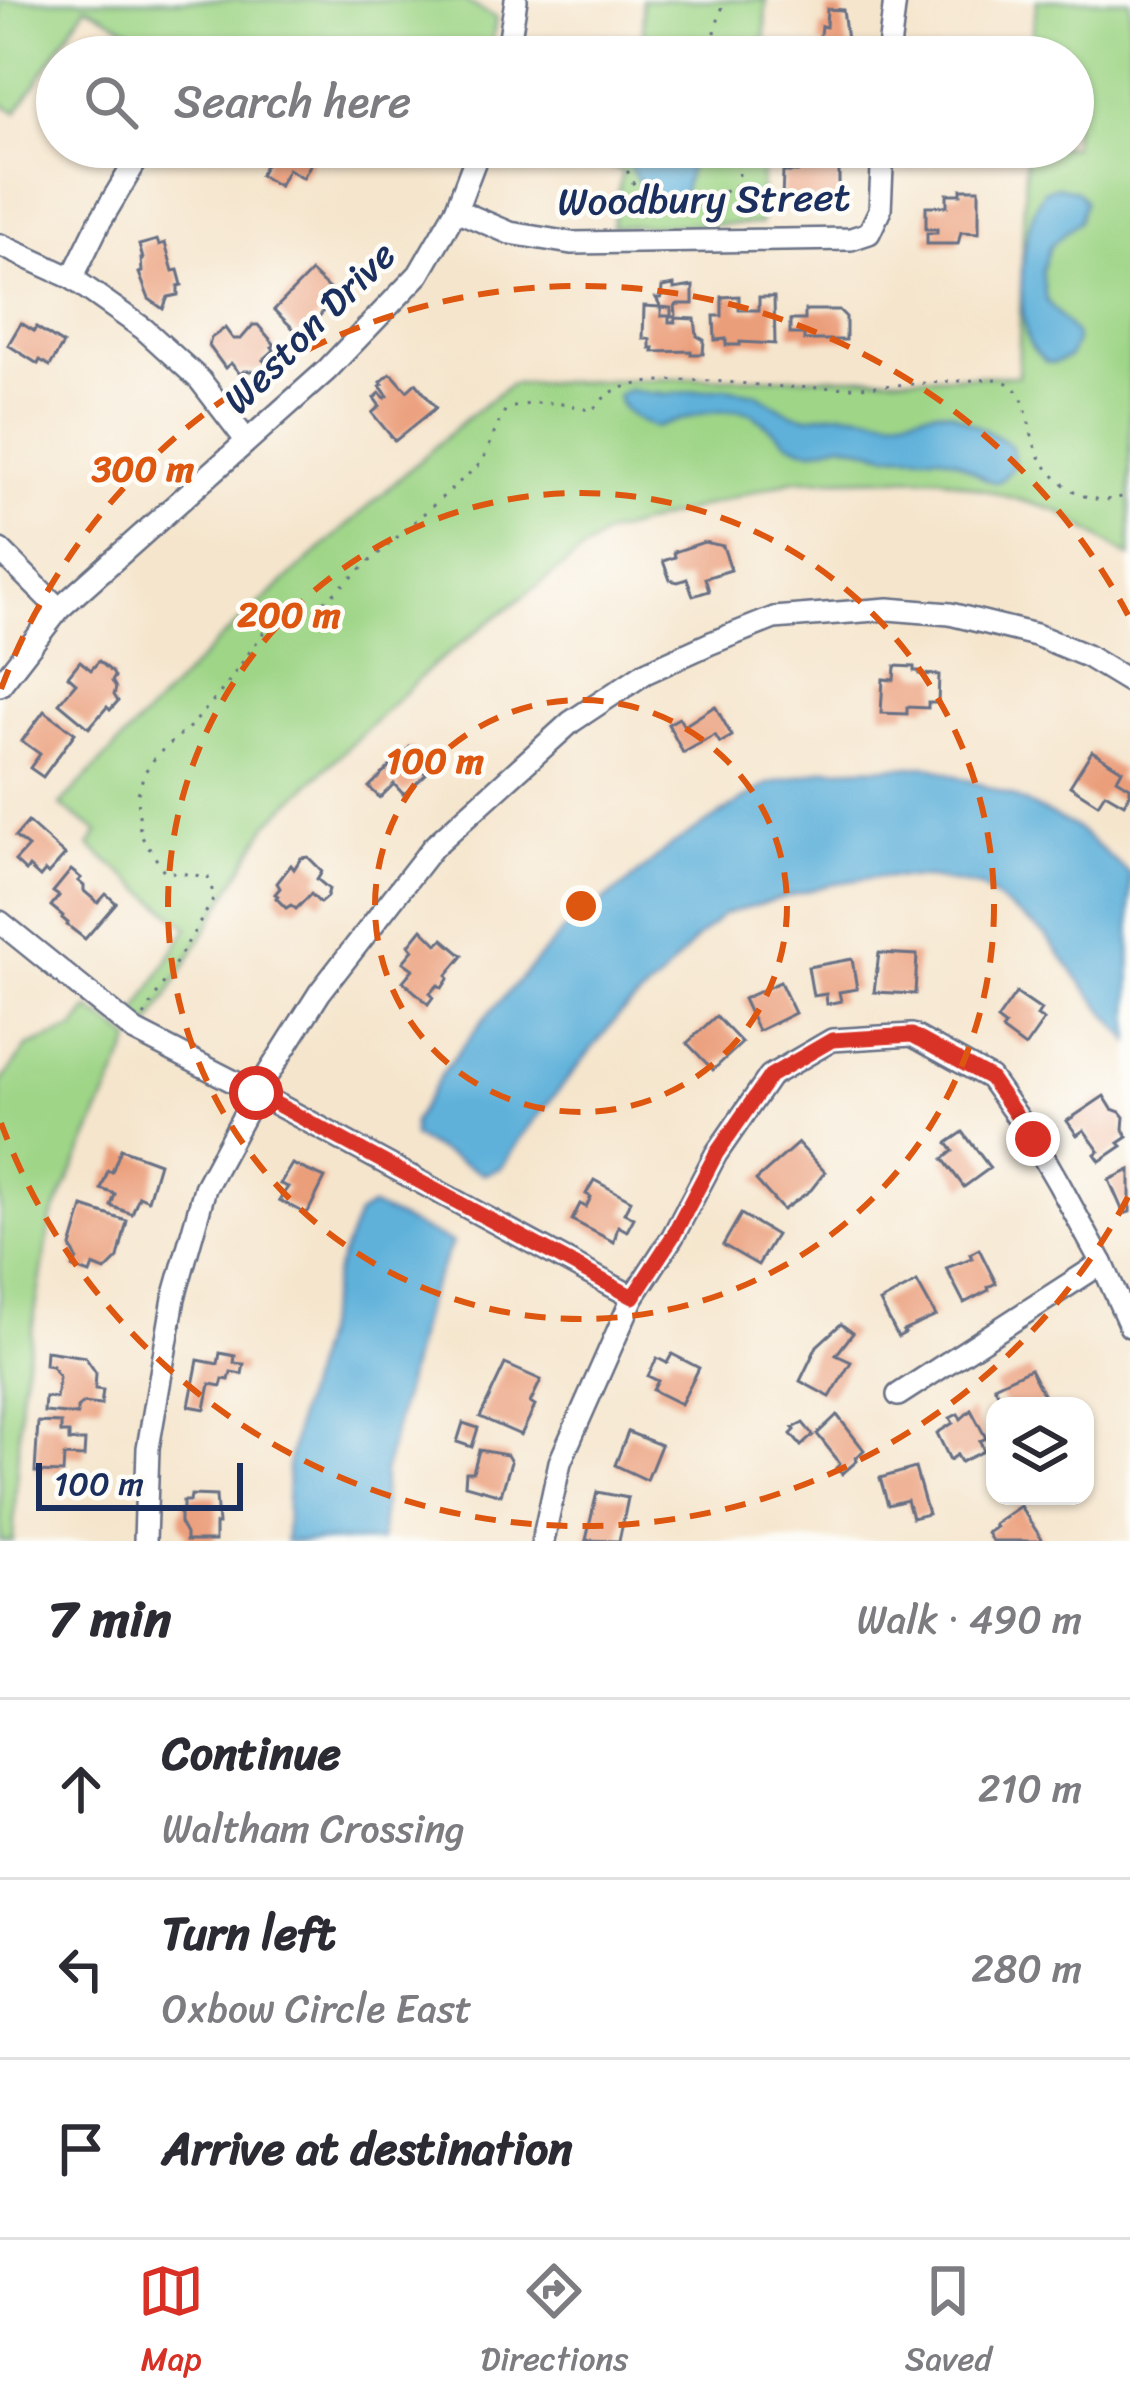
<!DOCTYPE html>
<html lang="en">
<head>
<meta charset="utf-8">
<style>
  :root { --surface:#fff; --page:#f7f7f7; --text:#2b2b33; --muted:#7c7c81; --line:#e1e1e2; --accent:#d93025 }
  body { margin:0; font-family:Sriracha,sans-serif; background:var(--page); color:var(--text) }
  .controls { position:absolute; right:36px; bottom:36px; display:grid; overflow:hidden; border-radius:24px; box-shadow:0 3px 9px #0004 }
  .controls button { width:108px; height:108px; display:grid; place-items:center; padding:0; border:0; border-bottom:3px solid var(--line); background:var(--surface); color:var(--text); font:60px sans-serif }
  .scale { position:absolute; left:36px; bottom:30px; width:207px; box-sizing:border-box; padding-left:12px; border:6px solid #1b2f5e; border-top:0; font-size:33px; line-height:42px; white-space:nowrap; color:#1b2f5e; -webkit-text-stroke:9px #fdfcf7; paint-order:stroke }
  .stop { position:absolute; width:36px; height:36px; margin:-27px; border:9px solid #d93025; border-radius:50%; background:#fff }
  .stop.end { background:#d93025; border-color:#fff; box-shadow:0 3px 12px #0008 }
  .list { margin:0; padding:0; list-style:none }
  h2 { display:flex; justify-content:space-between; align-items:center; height:156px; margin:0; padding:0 48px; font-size:51px }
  h2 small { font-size:39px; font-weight:400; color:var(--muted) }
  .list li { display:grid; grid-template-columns:78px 1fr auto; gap:36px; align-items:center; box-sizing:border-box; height:180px; padding:0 48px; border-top:3px solid var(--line) }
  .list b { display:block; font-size:45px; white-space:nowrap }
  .list p { margin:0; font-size:39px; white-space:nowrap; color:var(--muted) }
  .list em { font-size:39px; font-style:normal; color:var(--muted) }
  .icon { flex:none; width:66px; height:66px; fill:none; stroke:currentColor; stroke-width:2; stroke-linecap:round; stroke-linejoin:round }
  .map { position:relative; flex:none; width:1130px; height:1541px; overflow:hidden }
  .search { position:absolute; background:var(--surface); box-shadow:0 3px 9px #0004; left:36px; right:36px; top:36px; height:132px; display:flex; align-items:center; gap:30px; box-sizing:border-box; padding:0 42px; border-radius:66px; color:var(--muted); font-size:45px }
  .sheet { height:696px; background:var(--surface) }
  nav { display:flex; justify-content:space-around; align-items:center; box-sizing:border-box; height:168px; border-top:3px solid var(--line); background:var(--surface); font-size:33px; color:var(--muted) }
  nav a { display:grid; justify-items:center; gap:6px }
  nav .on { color:var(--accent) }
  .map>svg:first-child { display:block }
</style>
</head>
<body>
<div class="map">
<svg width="1130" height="1541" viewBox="0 0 1130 1541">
  <rect width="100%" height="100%" fill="#fdfcf7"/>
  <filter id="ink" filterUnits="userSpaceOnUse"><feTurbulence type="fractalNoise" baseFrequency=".00833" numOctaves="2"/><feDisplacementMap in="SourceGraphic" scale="24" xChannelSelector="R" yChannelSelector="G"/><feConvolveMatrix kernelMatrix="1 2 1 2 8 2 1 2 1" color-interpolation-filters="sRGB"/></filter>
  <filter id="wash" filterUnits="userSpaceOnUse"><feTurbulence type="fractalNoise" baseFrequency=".004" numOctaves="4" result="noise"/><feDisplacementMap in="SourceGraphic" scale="48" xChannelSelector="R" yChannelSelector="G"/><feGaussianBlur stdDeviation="2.7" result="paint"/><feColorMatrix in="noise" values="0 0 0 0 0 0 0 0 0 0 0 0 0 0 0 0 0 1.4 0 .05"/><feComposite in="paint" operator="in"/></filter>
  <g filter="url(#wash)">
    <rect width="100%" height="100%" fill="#f5e5cc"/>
    <!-- green -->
    <g fill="#9fd587" stroke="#5d8272" stroke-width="3">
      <polygon points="0,0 463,0 496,18 490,57 180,57 86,6 17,112 0,104"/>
      <polygon points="642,0 766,0 764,57 645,57"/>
      <polygon points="1037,0 1130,0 1130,557 1058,511 939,477 794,480 604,535 433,665 268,824 150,1026 134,1016 188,927 89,846 98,832 60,805 215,644 466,419 511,384 696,378 1018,376 1026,147 1073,147 1073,57 1029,57"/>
      <polygon points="549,147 762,147 761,224 612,226 622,171"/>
      <polygon points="89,1009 132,1040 51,1220 21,1394 13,1541 0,1541 0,1084 27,1047 74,1029"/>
    </g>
    <!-- water -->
    <g fill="#5eb1da" stroke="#3c709c" stroke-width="3">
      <path d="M608,147H699L690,165L682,198L664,204C633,191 638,163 608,147Z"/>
      <path d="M1057,186L1077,191L1085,201L1079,221L1050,246L1042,272L1046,300L1075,334L1076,341L1069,357L1054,363L1046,362C1039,355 1031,349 1028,340C1016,297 1021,228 1044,191Z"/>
      <path d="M724,388L755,393L790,413L807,417L843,412L893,418L937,410L951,412L1003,440L1012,447L1014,461L1012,469L1000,481L994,482L987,480L955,460L938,455L887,454L843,443L814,450L803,449L789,443L752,413L738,410L704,413L656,427C640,423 620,412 618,395L629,390L656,394L659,392L663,395Z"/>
      <polygon points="928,766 1010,795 1075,827 1130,874 1130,1042 1084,986 1045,934 980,887 929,878 876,877 836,883 724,914 694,941 658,982 619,1015 521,1137 501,1168 484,1174 413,1137 413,1122 443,1072 485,1018 563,931 629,882 669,847 768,784 827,769"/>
      <polygon points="372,1206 452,1243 426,1302 384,1473 381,1541 286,1541 288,1468 298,1415 322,1333 335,1274 358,1215"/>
    </g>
    <g id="blocks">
      <!-- building -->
      <g fill="#eb9e7a">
        <polygon points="827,9 843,10 848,48 846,57 824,57 825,45 819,44 821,26 826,27"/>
        <polygon points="242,147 305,147 301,153 313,160 303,178 288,169 279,186 260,175 267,161"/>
        <polygon points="937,147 973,147 972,158 945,157 945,152 937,151"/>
        <polygon points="805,154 839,154 839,202 782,200 783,172 798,172 805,165"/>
        <polygon points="961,189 979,189 979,233 961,232 958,244 927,244 927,233 937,233 937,229 926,229 926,206 947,206 947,194 961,194"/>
        <polygon points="157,240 159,245 165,243 173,271 178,270 182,285 178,286 178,295 168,297 163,309 149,299 139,273 142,272 141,259 143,259 139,245"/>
        <polygon points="311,272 331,291 328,294 334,299 311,326 310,324 300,335 274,310"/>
        <polygon points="674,285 674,289 693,286 693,304 678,304 675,306 676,315 674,317 671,317 671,308 661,307 661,316 669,316 669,322 675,322 675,318 695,319 697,336 704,340 703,354 691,354 691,351 653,352 654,348 650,348 650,339 643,339 644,306 661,307 656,298 661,298 662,287"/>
        <polygon points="739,296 739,310 759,310 759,297 774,297 775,344 740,342 740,345 726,345 726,339 715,340 714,316 722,316 722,297"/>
        <polygon points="805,310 839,310 846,317 846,340 804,340 804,334 790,334 790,320 805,320"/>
        <polygon points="21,323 34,331 36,327 63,344 50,366 40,360 38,364 8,345"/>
        <polygon points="253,325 258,325 275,345 272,347 274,350 263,360 267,364 259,371 244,371 240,374 231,363 225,368 209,346 211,338 225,328 233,339 241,339"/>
        <polygon points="390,374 393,375 407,391 416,383 436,408 395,441 372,413 380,406 374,398 380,393 385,398 388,396 380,386 383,384 381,382"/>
        <polygon points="704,542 723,546 731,570 705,578 709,591 693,596 687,579 678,582 670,580 663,561 675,557 674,552"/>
        <polygon points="80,661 91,670 99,661 112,672 115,677 112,681 116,688 114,695 118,701 110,710 107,707 89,728 59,703 76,683 68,676"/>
        <polygon points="895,666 914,667 914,671 919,671 919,674 939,675 938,703 928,703 928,708 907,707 907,714 881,713 883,679 894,680"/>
        <polygon points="715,706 732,736 720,743 715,735 683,753 668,724 679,718 684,726"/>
        <polygon points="44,711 75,733 43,777 30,768 40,754 22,741"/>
        <polygon points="410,747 429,768 424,772 426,774 408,791 403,794 394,784 380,798 369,787"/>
        <polygon points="1092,751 1122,770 1117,779 1130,787 1130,794 1124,804 1105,793 1098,804 1070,786"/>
        <polygon points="28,822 65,855 48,874 45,871 40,877 29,867 26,871 15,861 28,847 15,837"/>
        <polygon points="308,857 322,871 317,879 329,889 327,897 320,903 311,894 296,909 291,905 286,908 276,898 278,896 275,894 280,888 277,883 291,865 294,869 301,858"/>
        <polygon points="71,870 81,878 78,881 84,886 84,891 98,903 106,894 116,903 85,939 67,925 68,923 62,918 63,916 51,906 59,896 53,892"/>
        <polygon points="422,929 437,944 443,939 463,956 447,975 448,979 442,988 438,985 430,993 433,997 428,1004 403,981 413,969 403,962 413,950 409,945"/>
        <polygon points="879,953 917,955 915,994 874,992"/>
        <polygon points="852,959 857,989 839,992 841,1001 827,1004 826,994 813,996 808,967"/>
        <polygon points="780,982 795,1013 758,1031 743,999"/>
        <polygon points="1016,993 1041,1010 1037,1016 1044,1020 1025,1047 1002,1030 1005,1026 997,1020"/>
        <polygon points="716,1016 742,1043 713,1070 687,1043"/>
        <polygon points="1104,1096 1112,1109 1120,1112 1124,1117 1123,1129 1128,1137 1119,1143 1122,1146 1100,1161 1095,1154 1099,1151 1084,1130 1077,1135 1067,1121"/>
        <polygon points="963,1132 990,1168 964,1187 943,1159 953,1151 947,1143"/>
        <polygon points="798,1143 825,1172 811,1190 783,1210 756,1180"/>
        <polygon points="121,1149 159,1163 148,1200 139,1196 132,1214 111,1206 115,1194 101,1189 108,1171 112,1172"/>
        <polygon points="292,1164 325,1178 308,1212 304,1213 279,1200 288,1187 280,1184"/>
        <polygon points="1130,1170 1130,1212 1124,1214 1109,1180"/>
        <polygon points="594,1180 631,1200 624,1213 634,1218 627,1231 618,1226 614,1242 572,1220 580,1204 586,1207 591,1197 586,1194"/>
        <polygon points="83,1207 127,1221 118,1258 105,1271 93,1266 90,1274 73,1268 77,1259 71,1247"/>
        <polygon points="741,1214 776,1235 758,1265 723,1245"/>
        <polygon points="979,1249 996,1283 988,1287 989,1290 964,1303 946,1268 972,1258 970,1254"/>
        <polygon points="917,1282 936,1316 903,1331 905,1333 898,1337 880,1302"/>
        <polygon points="841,1324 853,1333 836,1355 851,1362 830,1397 800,1381 817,1346"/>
        <polygon points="46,1351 85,1357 96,1373 95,1389 103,1390 101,1405 83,1403 77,1408 77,1415 44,1412 45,1397 56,1398 59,1377 52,1366 45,1365"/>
        <polygon points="220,1353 235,1356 234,1363 244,1364 242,1374 231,1372 229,1380 223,1379 221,1386 210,1384 205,1409 189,1406 198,1360 218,1364"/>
        <polygon points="672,1354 699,1368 681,1404 653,1390 658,1381 648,1376 657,1358 667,1363"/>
        <polygon points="505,1364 541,1380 530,1403 535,1406 521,1435 480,1417"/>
        <polygon points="1030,1369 1046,1400 1036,1406 1005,1406 994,1386"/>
        <polygon points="971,1410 986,1438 980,1441 984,1451 961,1462 957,1455 950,1460 937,1433 953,1423 950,1418 958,1414 961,1419"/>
        <polygon points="837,1415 864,1450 856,1458 857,1461 842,1474 836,1468 840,1464 836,1458 817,1434"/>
        <polygon points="38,1422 61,1423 61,1433 69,1433 69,1441 85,1441 84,1457 64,1456 63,1473 35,1472"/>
        <polygon points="463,1423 478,1428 472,1447 457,1442"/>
        <polygon points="803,1423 813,1435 801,1446 791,1434 795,1430 793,1428"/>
        <polygon points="628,1432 661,1445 647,1480 615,1465"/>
        <polygon points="479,1450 507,1455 511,1462 501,1495 465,1485 466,1472 473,1472"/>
        <polygon points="915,1468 928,1514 912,1518 907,1500 888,1505 880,1478"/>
        <polygon points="597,1492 628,1498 619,1541 586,1540"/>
        <polygon points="191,1495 216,1496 218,1524 215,1524 215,1541 186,1541 186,1534 180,1523 180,1510 183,1510 183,1501 190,1501"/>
        <polygon points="1020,1506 1043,1541 992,1541 987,1533 996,1527 994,1524"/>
      </g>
    </g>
  </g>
  <g filter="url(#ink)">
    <use href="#blocks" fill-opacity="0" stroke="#676f84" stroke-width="3"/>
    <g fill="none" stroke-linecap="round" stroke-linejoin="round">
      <defs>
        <g id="minor">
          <polyline points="507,57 516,0"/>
          <polyline points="888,57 895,0"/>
          <polyline points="456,210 510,233 571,243 851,239 869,233 880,210 883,147"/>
          <polyline points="0,245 72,278 144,329 200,380 246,440"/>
          <polyline points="72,278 99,223 133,166"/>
          <polyline points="0,550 59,609"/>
          <polyline points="0,685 59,609 327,370 419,274 456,210 480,147"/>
          <polyline points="0,922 135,1031 256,1093 633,1297"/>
          <polyline points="898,1395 1102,1263"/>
          <polyline points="145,1541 148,1448 174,1298 205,1188 256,1093 320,992 433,847 571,722 645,673 711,643 774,618 888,609 950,614 1036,635 1087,656 1130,682"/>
          <polyline points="543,1541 560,1462 633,1297 673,1236 716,1154 770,1076 832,1040 912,1035 990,1078 1033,1139 1059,1184 1102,1263 1130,1326"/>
        </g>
      </defs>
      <!-- minor casing -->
      <use href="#minor" stroke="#676f84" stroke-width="26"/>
      <!-- path -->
      <g stroke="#676f84" stroke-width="3" stroke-dasharray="3 9" stroke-linecap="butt">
        <polyline points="717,57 715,29 725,0"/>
        <path d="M574,147C590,150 607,152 620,163C631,171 632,185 640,196C663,227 711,199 737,185L744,147"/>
        <path d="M144,1016L212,902L213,893L208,877L164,871L140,834L138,794L144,773L157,755L194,723L224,688L266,629L309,615L481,463C491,445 495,427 506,409C541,400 557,401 592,411C602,398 612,389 629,386C679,374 734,384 785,387C856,390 927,382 997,379C1008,383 1014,385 1020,395C1029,412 1029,433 1037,451C1053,485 1094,513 1130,493"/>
      </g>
      <!-- minor -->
      <use href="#minor" stroke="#fff" stroke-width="21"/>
    </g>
  </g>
  <g fill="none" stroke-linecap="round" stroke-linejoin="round" filter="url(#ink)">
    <!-- route -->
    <polyline stroke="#d93025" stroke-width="15" points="256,1093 633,1297 673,1236 716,1154 770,1076 832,1040 912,1035 990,1078 1033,1139"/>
  </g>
  <!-- distance rings -->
  <g fill="none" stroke="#de5710" stroke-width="6" stroke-dasharray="21 15">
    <circle cx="581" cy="906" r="206"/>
    <circle cx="581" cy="906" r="413"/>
    <path d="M1128 1197A619 619 0 0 1 1 1123M1 689A619 619 0 0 1 1128 615"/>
  </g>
  <g text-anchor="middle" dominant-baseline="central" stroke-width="9" stroke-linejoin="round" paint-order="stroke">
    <!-- street labels -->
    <g font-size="39" fill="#1b2f5e" stroke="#fdfcf7">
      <text transform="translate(704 199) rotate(-1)">Woodbury Street</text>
      <text transform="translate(309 327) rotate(-45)">Weston Drive</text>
    </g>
  </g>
  <circle cx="581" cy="906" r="18" fill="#de5710" stroke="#fdfcf7" stroke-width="6"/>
  <g font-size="36" text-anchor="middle" font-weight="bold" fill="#de5710" stroke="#fdfcf7" stroke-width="9" stroke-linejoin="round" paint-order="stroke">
    <text x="143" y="481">300 m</text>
    <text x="289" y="627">200 m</text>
    <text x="435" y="773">100 m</text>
  </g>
</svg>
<div class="controls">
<button><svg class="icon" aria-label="layers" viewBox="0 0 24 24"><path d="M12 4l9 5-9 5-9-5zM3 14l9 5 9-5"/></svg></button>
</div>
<div class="scale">100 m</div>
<div class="stop" style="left:256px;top:1093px"></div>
<div class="stop end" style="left:1033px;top:1139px"></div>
<div class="search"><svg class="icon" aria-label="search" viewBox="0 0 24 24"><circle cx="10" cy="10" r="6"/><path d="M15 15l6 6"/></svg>Search here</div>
</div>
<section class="sheet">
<h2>7 min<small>Walk · 490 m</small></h2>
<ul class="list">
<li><svg class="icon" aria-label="ahead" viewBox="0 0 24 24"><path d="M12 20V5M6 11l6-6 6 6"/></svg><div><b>Continue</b><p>Waltham Crossing</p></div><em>210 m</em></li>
<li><svg class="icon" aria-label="left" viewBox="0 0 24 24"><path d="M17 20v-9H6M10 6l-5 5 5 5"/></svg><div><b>Turn left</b><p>Oxbow Circle East</p></div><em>280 m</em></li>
<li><svg class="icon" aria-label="arrive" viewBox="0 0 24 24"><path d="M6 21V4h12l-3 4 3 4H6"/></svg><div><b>Arrive at destination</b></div></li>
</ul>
</section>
<nav>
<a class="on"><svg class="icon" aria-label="map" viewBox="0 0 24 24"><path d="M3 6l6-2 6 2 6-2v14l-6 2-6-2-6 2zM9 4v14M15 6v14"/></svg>Map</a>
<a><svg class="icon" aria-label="directions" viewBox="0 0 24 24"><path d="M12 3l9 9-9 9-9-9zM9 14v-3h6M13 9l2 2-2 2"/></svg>Directions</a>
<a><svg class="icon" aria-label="saved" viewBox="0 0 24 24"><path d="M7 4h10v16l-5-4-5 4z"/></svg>Saved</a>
</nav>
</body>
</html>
